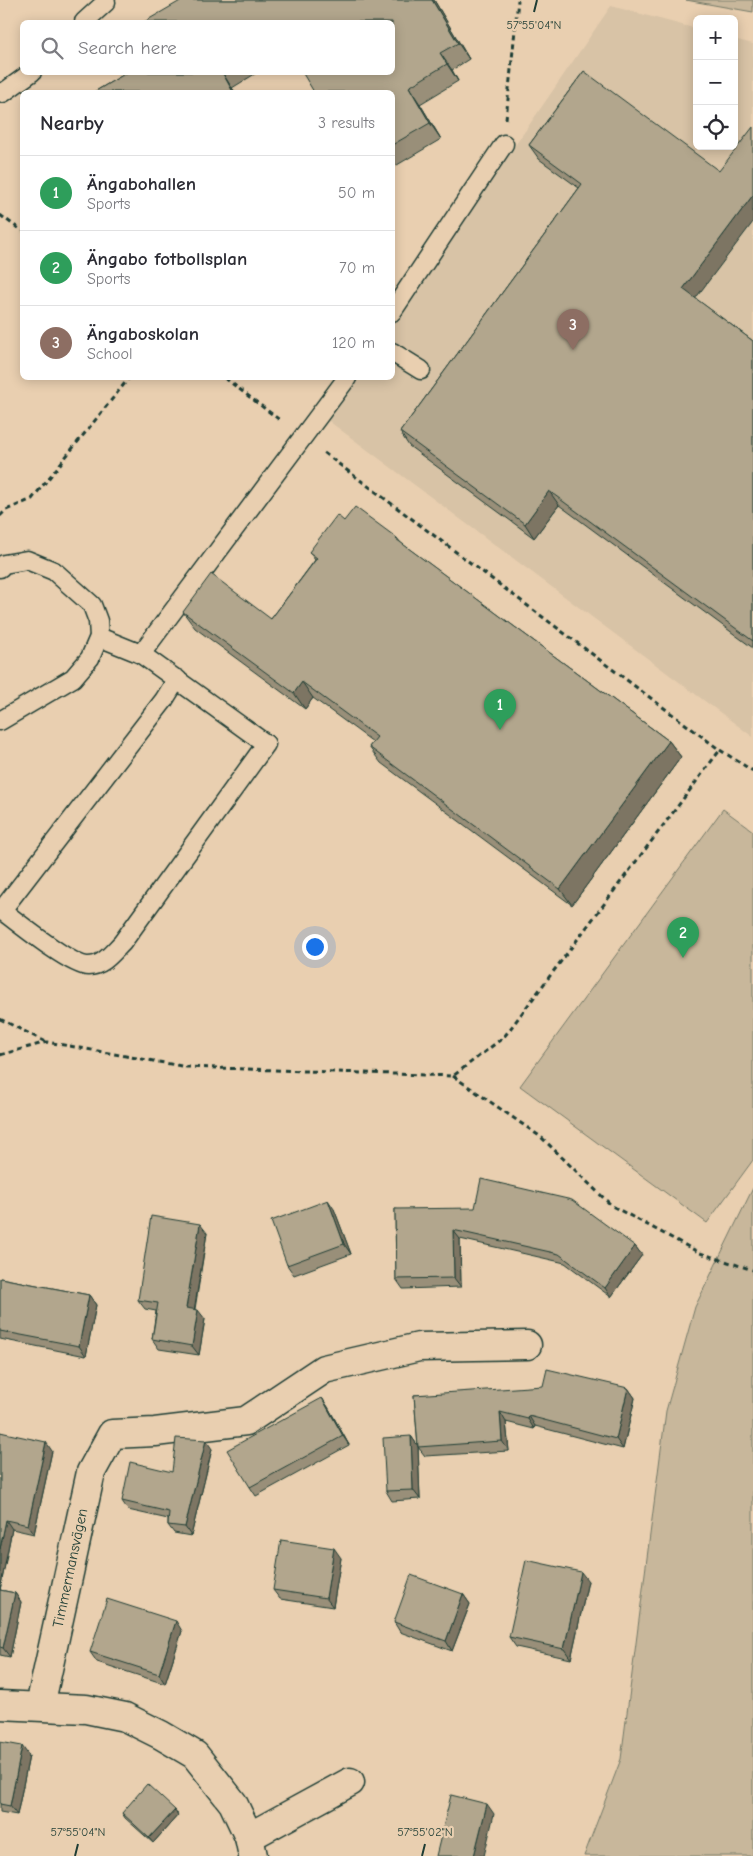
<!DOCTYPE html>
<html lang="en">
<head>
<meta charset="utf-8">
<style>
  :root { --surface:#fff; --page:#f2f2f3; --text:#2b2b33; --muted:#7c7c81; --line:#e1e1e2; --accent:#2563eb }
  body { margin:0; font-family:"Comic Neue",sans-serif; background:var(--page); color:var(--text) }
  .controls { position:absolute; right:15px; top:15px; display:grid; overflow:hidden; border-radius:8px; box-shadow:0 2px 12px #0003 }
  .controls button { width:45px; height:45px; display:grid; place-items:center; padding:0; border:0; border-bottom:1px solid var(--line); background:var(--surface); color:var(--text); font:25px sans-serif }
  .you { position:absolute; left:314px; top:946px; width:18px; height:18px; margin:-12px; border:4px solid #fff; border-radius:50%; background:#1a73e8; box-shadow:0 0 0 8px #1a73e833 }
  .badge { display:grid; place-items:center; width:32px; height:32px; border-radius:50%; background:var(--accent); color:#fff; font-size:16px; font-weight:700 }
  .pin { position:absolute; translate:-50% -41px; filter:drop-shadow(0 1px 2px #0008) }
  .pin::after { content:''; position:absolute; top:26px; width:18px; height:15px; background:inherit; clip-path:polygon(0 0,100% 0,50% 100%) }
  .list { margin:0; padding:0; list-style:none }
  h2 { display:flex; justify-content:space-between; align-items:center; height:65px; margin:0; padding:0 20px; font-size:21px }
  h2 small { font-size:16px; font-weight:400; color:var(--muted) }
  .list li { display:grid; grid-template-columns:32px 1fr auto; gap:15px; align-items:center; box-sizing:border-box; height:75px; padding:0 20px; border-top:1px solid var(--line) }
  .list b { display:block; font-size:19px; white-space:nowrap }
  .list p { margin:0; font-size:16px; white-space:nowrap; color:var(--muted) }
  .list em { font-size:16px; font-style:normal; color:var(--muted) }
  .icon { flex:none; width:28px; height:28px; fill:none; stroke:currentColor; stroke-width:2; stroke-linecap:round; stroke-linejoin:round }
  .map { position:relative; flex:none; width:753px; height:1856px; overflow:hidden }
  .search { position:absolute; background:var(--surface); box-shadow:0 2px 12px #0003; left:20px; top:20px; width:375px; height:55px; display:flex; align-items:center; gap:12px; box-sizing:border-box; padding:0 18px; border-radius:8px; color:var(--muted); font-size:19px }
  .panel { position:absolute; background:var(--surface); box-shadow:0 2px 12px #0003; left:20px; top:90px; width:375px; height:290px; border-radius:8px }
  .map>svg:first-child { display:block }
</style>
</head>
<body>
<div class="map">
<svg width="753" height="1856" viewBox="0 0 753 1856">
  <rect width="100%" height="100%" fill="#e9cfb0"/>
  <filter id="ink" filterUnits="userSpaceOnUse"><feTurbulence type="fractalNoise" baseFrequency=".02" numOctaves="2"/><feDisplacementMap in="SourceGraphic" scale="10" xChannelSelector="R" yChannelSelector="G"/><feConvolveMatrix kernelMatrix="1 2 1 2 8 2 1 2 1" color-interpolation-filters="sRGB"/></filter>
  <g filter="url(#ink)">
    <!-- built -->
    <polygon fill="#d8c3a6" points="611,6 697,29 697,146 734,146 734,39 753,44 753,737 326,419 354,378 392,378 393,323"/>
    <!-- green -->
    <g fill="#c8b79b" stroke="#747a68">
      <polygon points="686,0 753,0 753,12"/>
      <polygon points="723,809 753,831 753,1160 707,1223 520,1086"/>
      <polygon points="753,1188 753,1856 584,1856 621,1759 666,1411 695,1307"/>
    </g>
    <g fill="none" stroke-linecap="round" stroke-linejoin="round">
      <defs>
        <g id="lane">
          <polyline points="84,22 106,2"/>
          <polyline points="0,92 3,93 32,72"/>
          <polyline points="392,312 504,144"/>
          <polyline points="392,352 421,370"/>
          <polyline points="0,568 4,564 27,560 54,571 92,605 98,621 99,637 90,658 73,678 0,721"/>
          <polyline points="141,654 347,378"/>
          <path d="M0,909C16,921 71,966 88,966C103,966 112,953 122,943L266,744L141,654L99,637"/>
          <polyline points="2,910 164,700 177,679"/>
        </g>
        <g id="street">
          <polyline points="0,1705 86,1709 125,1717 161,1735 195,1755 233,1803 249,1837 253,1856"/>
          <polyline points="40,1706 91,1472 112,1434 155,1432 246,1421 324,1369 419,1347 527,1345"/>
          <polyline points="249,1837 350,1782"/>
        </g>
      </defs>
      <!-- lane casing -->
      <use href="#lane" stroke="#1f3d34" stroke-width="21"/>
      <!-- street casing -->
      <use href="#street" stroke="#1f3d34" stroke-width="31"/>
      <!-- path -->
      <g stroke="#1f3d34" stroke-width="3" stroke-dasharray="5 4" stroke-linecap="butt">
        <polyline points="506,119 518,0"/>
        <polyline points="0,215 22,231"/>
        <polyline points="225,378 281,421"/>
        <polyline points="324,453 720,750 753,771"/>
        <polyline points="0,516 6,510 32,499 129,378"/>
        <polyline points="0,1019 46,1042"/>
        <polyline points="0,1055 47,1042 187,1067 453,1076 504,1037 720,750"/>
        <polyline points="453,1076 541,1137 612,1206 700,1253 753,1270"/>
      </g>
      <!-- lane -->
      <use href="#lane" stroke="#e9cfb0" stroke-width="18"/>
      <!-- street -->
      <use href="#street" stroke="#e9cfb0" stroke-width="28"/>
    </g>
    <!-- wall -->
    <g fill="#998f79" stroke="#1f3d34">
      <polygon points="182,0 434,0 469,59 452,70 458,81 420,104 441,139 392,168 392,72"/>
      <polygon points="584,71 696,299 753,341 753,648 559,505 534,538 409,446 400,432 579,188 539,159 529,145"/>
      <polygon points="128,72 258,72 232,88 235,92 94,92"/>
      <polygon points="344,521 397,538 401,543 669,741 681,757 572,905 381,763 369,747 373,742 313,698 305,709 195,628 183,612 271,619 315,560 309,552"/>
      <polygon points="334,1209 351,1254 294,1275 287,1265"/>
      <polygon points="395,1209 635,1246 642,1255 611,1297 565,1263 460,1239 461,1287 403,1289 396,1279"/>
      <polygon points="207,1233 195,1309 205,1319 199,1355 159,1349 152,1339 156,1311 145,1309 138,1300"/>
      <polygon points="0,1278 89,1295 96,1305 86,1356 0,1339"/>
      <polygon points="628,1388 635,1398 623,1449 535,1426 534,1429 506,1422 509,1451 425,1456 418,1447 414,1395"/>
      <polygon points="322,1398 328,1407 349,1445 256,1496 250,1487"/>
      <polygon points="0,1432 52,1451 34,1534 12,1529 0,1590 15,1593 21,1602 10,1657 0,1655"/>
      <polygon points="411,1436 418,1446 420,1499 392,1501 386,1491"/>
      <polygon points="212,1449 191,1536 174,1533 168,1525 168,1519 128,1510 122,1501"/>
      <polygon points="341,1558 333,1607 280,1599 273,1590"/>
      <polygon points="588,1581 571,1659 516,1647 509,1637"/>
      <polygon points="463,1594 470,1604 452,1651 400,1632 394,1622"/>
      <polygon points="182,1631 165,1684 97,1662 90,1652"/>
      <polygon points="0,1742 29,1756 17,1815 0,1812"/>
      <polygon points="175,1810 178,1815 153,1843 125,1818 122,1813"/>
    </g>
    <!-- shaded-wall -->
    <g fill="#7d7463" stroke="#1f3d34">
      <polygon points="432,0 434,0 469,59 458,43"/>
      <polygon points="440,53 452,70 458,81 447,64"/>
      <polygon points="222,72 232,88 235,92 233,92"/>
      <polygon points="409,87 420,104 441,139 430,123"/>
      <polygon points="753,195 753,222 692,303 683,289"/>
      <polygon points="549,491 559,505 534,538 525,524"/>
      <polygon points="302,682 313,698 305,709 294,693"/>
      <polygon points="669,741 681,757 572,905 560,889"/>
      <polygon points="328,1200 334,1209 351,1254 344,1244"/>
      <polygon points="200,1224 207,1233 193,1317 186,1308"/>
      <polygon points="453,1230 460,1239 461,1287 454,1278"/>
      <polygon points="635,1246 642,1255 611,1297 605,1288"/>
      <polygon points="89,1295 96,1305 86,1356 79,1346"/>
      <polygon points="198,1310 205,1319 199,1355 192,1346"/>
      <polygon points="628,1388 635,1398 623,1449 616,1439"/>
      <polygon points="322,1398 328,1407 349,1445 343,1436"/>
      <polygon points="500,1412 506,1422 509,1451 502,1441"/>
      <polygon points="529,1416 535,1426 534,1429 528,1419"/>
      <polygon points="411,1436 418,1446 420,1499 413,1490"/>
      <polygon points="206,1440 212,1449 191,1536 185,1527"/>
      <polygon points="46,1442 52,1451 34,1534 28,1525"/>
      <polygon points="6,1520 12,1529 0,1590 0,1549"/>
      <polygon points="334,1548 341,1558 333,1607 326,1598"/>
      <polygon points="581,1572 588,1581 571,1659 564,1649"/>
      <polygon points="15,1593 21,1602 10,1657 3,1648"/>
      <polygon points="463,1594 470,1604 452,1651 446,1641"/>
      <polygon points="176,1621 182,1631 165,1684 159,1674"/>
      <polygon points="22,1746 29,1756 17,1815 10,1806"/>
      <polygon points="487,1804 494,1814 484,1856 474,1856"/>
      <polygon points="175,1810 178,1815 153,1843 149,1838"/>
    </g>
    <!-- building -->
    <g fill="#b2a68d" stroke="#1f3d34">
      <polygon points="182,0 432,0 458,43 440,53 447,64 409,87 430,123 392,145 392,92 314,92 302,72 392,72 392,22 144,22"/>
      <polygon points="584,71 719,171 753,127 753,195 683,289 753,341 753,641 549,491 525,524 400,432 582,184 529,145"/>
      <polygon points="128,72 222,72 233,92 94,92"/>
      <polygon points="355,507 397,538 396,539 669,741 560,889 369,747 377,737 302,682 294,693 183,612 211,574 271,619 317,558 309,552 337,515 344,521"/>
      <polygon points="481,1179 572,1200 635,1246 605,1288 559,1254 453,1230 454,1278 396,1279 395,1209 475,1208"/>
      <polygon points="328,1200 344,1244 287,1265 271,1221"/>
      <polygon points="151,1216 200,1224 186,1308 198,1310 192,1346 152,1339 158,1303 138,1300"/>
      <polygon points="0,1278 89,1295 79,1346 0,1331"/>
      <polygon points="547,1369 628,1388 616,1439 529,1416 528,1419 500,1412 502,1441 418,1447 414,1395 543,1386"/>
      <polygon points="322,1398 343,1436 250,1487 227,1450"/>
      <polygon points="0,1432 46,1442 28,1525 6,1520 0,1549"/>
      <polygon points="411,1436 413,1490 386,1491 383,1438"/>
      <polygon points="176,1438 206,1440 185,1527 168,1525 169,1512 122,1501 130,1462 172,1472"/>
      <polygon points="281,1540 334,1548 326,1598 273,1590"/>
      <polygon points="526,1560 581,1572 564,1649 509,1637"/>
      <polygon points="411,1575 463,1594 446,1641 394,1622"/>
      <polygon points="0,1590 15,1593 3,1648 0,1647"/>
      <polygon points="107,1599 176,1621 159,1674 90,1652"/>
      <polygon points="0,1742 22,1746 10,1806 0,1804"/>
      <polygon points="147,1784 175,1810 149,1838 122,1813"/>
      <polygon points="451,1795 487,1804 474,1856 436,1856"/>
    </g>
  </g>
  <!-- ticks -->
  <path fill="none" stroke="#1f3d34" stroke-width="2" d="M534,12L537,0M75,1856L78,1844M422,1856L425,1844"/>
  <g text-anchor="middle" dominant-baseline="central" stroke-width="4.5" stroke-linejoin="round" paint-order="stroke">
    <!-- street labels -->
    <g font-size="15" fill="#1f3d34" stroke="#e9cfb0">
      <text transform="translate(70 1568) rotate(-78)">Timmermansvägen</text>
    </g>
  </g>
  <g font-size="12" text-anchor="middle" fill="#1f3d34" stroke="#e9cfb0" stroke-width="4.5" stroke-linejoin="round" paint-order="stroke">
    <text x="534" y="29">57°55'04"N</text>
    <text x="78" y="1836">57°55'04"N</text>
    <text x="425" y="1836">57°55'02"N</text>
  </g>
</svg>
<div class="controls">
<button>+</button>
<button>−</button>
<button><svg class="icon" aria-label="locate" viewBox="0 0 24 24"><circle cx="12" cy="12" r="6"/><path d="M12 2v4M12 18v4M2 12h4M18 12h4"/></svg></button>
</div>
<div class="you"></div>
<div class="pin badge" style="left:500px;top:730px;background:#2e9e5b">1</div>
<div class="pin badge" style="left:683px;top:958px;background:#2e9e5b">2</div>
<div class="pin badge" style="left:573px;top:350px;background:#8d6e63">3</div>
<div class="search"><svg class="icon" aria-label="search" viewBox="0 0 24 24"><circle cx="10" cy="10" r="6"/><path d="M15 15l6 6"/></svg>Search here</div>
<section class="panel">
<h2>Nearby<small>3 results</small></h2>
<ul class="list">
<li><span class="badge" style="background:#2e9e5b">1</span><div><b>Ängabohallen</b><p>Sports</p></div><em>50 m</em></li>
<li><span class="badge" style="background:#2e9e5b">2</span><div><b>Ängabo fotbollsplan</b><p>Sports</p></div><em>70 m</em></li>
<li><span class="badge" style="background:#8d6e63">3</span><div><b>Ängaboskolan</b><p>School</p></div><em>120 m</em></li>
</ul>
</section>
</div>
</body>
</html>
